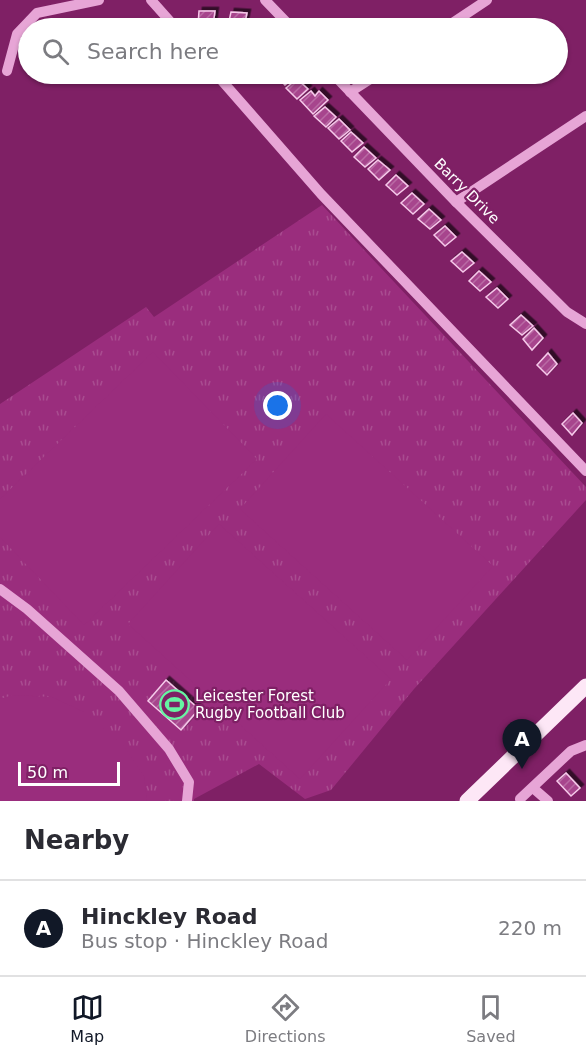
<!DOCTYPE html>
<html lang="en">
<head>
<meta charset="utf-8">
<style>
  :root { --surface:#fff; --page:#f7f7f7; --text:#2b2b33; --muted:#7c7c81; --line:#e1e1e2; --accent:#111827 }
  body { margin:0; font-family:"DejaVu Sans",sans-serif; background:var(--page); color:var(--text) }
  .scale { position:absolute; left:18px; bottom:15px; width:102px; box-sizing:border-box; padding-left:6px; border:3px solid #fff; border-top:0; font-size:16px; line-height:21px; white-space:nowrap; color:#fff; -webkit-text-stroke:4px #7f2065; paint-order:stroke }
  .you { position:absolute; left:278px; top:406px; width:21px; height:21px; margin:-15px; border:4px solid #fff; border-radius:50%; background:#1a73e8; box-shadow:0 0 0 9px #1a73e833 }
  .badge { display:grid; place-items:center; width:39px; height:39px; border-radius:50%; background:var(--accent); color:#fff; font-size:20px; font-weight:700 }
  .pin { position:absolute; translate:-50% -50px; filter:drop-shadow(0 2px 3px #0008) }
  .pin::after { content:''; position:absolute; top:32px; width:21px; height:18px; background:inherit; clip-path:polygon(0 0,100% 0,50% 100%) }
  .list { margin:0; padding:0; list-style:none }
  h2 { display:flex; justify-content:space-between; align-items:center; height:78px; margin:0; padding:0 24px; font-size:26px }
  h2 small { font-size:20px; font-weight:400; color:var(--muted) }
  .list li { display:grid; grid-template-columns:39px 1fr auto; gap:18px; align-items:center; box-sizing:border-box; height:96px; padding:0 24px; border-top:2px solid var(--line) }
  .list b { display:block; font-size:22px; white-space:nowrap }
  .list p { margin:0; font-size:20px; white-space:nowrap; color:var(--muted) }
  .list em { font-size:20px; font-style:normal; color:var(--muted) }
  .icon { flex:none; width:33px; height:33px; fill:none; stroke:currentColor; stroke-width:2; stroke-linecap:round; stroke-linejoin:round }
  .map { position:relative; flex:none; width:586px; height:801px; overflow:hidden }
  .search { position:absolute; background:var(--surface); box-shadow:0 2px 4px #0004; left:18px; right:18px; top:18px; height:66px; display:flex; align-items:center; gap:15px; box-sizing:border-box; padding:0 21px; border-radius:33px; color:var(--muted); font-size:22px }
  .sheet { height:174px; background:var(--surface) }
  nav { display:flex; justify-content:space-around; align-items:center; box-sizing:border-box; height:84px; border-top:2px solid var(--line); background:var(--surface); font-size:16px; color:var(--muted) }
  nav a { display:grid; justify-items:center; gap:3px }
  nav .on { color:var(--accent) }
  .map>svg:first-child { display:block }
</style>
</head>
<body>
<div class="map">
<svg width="586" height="801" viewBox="0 0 586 801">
  <defs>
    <pattern id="grass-tufts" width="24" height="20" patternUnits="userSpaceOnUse" patternTransform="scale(1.5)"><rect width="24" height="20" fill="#9a2d7d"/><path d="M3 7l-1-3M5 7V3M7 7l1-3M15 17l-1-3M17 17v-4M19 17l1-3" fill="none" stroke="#a94c90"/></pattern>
    <pattern id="building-hatch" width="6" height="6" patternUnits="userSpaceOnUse" patternTransform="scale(1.5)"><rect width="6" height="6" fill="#a7458d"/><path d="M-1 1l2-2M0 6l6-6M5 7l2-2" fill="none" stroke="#b96aa4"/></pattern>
    <filter id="shadow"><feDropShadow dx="3.5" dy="-3.5" stdDeviation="0" flood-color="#0009"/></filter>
  </defs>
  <rect width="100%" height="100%" fill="#7f2065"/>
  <!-- grass -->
  <polygon fill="url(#grass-tufts)" points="322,205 586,487 586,500 414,689 331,790 305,799 259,764 194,799 194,801 0,801 0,404 146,307 154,317"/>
  <!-- pitch -->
  <g fill="#9a2d7d">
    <polygon points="153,352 257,459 84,625 0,537 0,499"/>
    <polygon points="326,414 493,566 407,660 240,509"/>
    <polygon points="219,524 391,679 300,779 128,624"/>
    <polygon points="13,695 52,697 84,712 123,745 144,776 147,801 0,801 0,699"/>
  </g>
  <!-- building -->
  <g fill="url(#building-hatch)" stroke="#f6c9ea" stroke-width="1.5" filter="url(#shadow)">
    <polygon points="199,11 215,11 213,25 198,25"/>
    <polygon points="231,12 247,13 244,27 228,26"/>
    <polygon points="274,74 293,74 296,76 285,85"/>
    <polygon points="297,79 308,89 297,99 286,88"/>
    <polygon points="311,91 315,96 319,91 328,100 313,114 300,100"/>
    <polygon points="325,107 336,117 326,127 314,116"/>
    <polygon points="339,119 350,130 339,139 328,128"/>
    <polygon points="351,132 363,143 352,152 341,141"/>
    <polygon points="364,147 376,158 365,167 354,157"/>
    <polygon points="378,160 390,170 379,180 368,169"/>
    <polygon points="396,175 408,186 397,195 386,185"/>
    <polygon points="412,193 424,204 413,214 401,203"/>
    <polygon points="429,209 441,220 430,229 418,219"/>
    <polygon points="445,226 456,237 445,246 434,235"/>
    <polygon points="462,252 474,263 463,272 451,261"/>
    <polygon points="479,271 491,282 480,291 469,281"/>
    <polygon points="497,288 508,299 498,308 486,297"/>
    <polygon points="521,315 533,326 522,335 510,325"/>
    <polygon points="534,328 543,338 532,350 523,339"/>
    <polygon points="548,353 557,364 547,375 537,365"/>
    <polygon points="573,413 582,423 572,435 562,424"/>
    <polygon points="166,680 199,709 181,730 148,701"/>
    <polygon points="566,773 580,788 571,796 557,781"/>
  </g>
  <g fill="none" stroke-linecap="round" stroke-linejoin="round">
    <!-- minor -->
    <g stroke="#e7a5d6" stroke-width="10">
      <polyline points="151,0 176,28"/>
      <polyline points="265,0 292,28"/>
      <polyline points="445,28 487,0"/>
      <polyline points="7,71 17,34 37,13 99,0"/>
      <polyline points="216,74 321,194 586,471"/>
      <polyline points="333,74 456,202 567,312 586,324"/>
      <polyline points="350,92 378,74"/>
      <polyline points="456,202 586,116"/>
      <polyline points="0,589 27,609 119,691 169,749 189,782 187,801"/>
      <polyline points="533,788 548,801"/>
      <polyline points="520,799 571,751 586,745"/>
    </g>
    <!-- major -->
    <polyline stroke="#fde7f6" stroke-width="15" points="467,801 586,686"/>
  </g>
  <!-- icons -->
  <defs>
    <symbol id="stadium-ring" viewBox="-11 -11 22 22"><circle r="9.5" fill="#7f2065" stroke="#66f5a2" stroke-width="1.5"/><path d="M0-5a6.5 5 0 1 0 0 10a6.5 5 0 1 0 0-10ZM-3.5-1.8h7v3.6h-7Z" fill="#66f5a2"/></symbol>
  </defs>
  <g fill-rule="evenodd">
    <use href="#stadium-ring" x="158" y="688" width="33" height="33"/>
  </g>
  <g text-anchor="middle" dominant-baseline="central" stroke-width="4.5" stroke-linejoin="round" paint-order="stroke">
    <!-- street labels -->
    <g font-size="15" fill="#fff" stroke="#7f2065">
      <text transform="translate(467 191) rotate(45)">Barry Drive</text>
    </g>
    <!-- poi labels -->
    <g font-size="15" fill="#fff" stroke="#7f2065" text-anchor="start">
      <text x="195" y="696">Leicester Forest<tspan x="195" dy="17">Rugby Football Club</tspan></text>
    </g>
  </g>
</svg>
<div class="scale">50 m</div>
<div class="you"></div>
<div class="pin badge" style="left:522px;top:769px">A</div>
<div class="search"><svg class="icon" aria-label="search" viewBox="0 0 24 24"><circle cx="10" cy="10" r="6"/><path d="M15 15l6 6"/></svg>Search here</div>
</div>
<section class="sheet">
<h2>Nearby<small></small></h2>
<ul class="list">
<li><span class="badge">A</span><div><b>Hinckley Road</b><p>Bus stop · Hinckley Road</p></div><em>220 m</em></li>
</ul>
</section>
<nav>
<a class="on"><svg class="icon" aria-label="map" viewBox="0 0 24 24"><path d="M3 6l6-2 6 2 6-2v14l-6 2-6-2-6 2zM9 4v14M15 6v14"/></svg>Map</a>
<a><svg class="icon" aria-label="directions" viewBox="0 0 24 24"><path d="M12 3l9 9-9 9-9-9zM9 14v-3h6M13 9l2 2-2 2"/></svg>Directions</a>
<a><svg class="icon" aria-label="saved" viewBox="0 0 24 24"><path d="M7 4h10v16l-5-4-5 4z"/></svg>Saved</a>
</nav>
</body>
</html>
